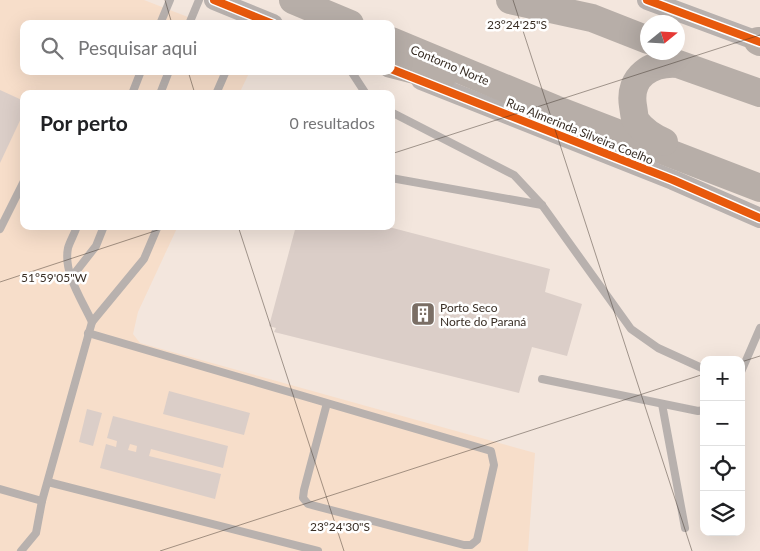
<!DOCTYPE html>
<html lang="pt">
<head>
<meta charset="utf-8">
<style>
  :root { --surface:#fff; --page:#f6f6f6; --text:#202124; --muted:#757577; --line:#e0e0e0 }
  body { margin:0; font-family:Lato,sans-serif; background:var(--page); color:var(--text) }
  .controls { position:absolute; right:15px; bottom:15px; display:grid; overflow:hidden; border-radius:10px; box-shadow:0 5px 20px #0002 }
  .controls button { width:45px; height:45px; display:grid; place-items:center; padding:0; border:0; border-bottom:1px solid var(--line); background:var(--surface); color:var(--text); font:25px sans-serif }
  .compass { position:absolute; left:640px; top:15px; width:45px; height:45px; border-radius:50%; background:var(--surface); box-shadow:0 5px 20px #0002; rotate:72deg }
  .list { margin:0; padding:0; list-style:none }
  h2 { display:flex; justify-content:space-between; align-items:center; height:65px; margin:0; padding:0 20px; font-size:21px }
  h2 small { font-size:16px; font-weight:400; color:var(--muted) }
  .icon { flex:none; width:28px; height:28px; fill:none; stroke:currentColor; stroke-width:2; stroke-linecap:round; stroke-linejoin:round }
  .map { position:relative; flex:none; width:760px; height:551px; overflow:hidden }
  .search { position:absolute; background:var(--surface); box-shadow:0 5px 20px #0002; left:20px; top:20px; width:375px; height:55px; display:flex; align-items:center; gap:12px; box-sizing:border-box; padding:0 18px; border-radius:10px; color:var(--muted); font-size:19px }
  .panel { position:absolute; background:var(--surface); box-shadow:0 5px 20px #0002; left:20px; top:90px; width:375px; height:140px; border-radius:10px }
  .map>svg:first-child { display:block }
</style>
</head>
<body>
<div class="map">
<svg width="760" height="551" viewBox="0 0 760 551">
  <rect width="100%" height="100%" fill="#f3e6dd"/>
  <!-- built -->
  <polygon fill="#f7deca" points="0,0 144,0 206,24 24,24 24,71 250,71 239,94 24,94 24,226 178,226 138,312 133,334 140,343 535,453 528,551 0,551"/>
  <!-- building -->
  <g fill="#dbcec8" fill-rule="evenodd">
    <polygon points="0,90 24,101 24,112 0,163"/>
    <polygon points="296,226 385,226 550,269 545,292 582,304 567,356 532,347 519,393 274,332 276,328 269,326"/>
    <polygon points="169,391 250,413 244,435 163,414"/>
    <polygon points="87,409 102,413 93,446 79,442"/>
    <path d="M113,416L228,446L223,468L151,449L149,456L221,474L215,499L100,468L106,444L116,447L117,441L107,438ZM130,444L137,446L136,452L128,450Z"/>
  </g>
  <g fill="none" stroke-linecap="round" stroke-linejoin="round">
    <!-- service -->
    <g stroke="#b8b1ae" stroke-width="8">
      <polyline points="160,24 170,0"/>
      <polyline points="189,24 199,0"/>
      <polyline points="351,71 366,94"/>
      <polyline points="132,94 141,71"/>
      <polyline points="160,94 169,71"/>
      <polyline points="216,94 226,71"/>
      <polyline points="391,112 514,175 542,205 631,329 658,348 704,369"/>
      <polyline points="391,178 542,205"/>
      <path d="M77,226C75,233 70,241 68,248C63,273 82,300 92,322"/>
      <polyline points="0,229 24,181"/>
      <polyline points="71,278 96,246 104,226"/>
      <polyline points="88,333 491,451 494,465 477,540 471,545 464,545 308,504 303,498 304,490 327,403"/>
      <polyline points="741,372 760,328"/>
      <polyline points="542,379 698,411 704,410"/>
      <polyline points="662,404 685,528"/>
      <polyline points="48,482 318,551"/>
      <polyline points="0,489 42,501"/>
      <polyline points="21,551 36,533 42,501 92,322 144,259 158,226"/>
    </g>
    <!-- tertiary -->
    <g stroke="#b8b1ae" stroke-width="20">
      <polyline points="214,0 273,24"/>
      <polyline points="647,0 760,42"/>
      <polyline points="421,80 673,180 760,218"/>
    </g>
    <!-- motorway -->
    <g stroke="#b7aea8" stroke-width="28">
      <polyline points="293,0 350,24"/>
      <polyline points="510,0 592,18 648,40"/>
      <polyline points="391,41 555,109 760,188"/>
      <polyline points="758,41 760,42"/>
      <polyline points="391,64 442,77"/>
      <path d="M664,142C653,137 643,131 636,121C634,117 634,111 633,106C628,76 652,62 678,64L760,93"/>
    </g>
    <defs>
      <g id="cycleway">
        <polyline points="214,0 273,24"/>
        <polyline points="647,0 760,42"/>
        <polyline points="391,69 673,180 760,218"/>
      </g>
    </defs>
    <!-- cycleway casing -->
    <use href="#cycleway" stroke="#fff" stroke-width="11"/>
    <!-- cycleway -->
    <use href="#cycleway" stroke="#e8590c" stroke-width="8"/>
  </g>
  <!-- ticks -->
  <path fill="none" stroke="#392e25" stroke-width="1" stroke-opacity="0.45" d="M165,0L172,24M513,0L692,551M188,71L195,94M391,154L760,35M238,226L344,551M0,282L170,226M741,362L760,356M160,551L704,374"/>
  <!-- icons -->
  <defs>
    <symbol id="building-square" viewBox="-11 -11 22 22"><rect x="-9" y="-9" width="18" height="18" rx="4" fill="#7a6e65" stroke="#fff"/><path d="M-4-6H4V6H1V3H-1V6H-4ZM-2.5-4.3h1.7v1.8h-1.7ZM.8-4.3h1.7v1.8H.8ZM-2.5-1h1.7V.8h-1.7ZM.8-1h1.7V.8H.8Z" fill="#fff"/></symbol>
  </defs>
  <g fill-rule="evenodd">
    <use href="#building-square" x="409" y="300" width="28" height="28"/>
  </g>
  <g text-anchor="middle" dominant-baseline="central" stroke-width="5" stroke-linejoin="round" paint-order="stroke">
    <!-- street labels -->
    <g font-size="12" fill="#392e25" stroke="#fff">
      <text transform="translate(450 65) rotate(23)">Contorno Norte</text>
      <text transform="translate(580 131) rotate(22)">Rua Almerinda Silveira Coelho</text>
    </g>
    <!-- poi labels -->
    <g font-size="12" fill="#392e25" stroke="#fff" text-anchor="start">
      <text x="440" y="307">Porto Seco<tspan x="440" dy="14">Norte do Paraná</tspan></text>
    </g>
  </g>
  <g font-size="12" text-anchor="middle" fill="#392e25" stroke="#fff" stroke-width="5" stroke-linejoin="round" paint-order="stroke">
    <text x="517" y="29">23°24'25"S</text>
    <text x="54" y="282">51°59'05"W</text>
    <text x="340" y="531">23°24'30"S</text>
  </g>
</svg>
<div class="controls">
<button>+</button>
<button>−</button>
<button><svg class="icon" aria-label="locate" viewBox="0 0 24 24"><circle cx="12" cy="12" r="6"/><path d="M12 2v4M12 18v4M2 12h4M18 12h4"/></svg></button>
<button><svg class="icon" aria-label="layers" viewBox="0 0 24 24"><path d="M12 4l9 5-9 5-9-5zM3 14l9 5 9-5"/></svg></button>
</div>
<svg class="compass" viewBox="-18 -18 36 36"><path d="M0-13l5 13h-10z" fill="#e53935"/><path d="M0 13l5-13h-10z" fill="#757577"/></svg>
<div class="search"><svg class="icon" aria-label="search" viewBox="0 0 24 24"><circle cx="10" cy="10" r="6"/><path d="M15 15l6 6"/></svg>Pesquisar aqui</div>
<section class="panel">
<h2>Por perto<small>0 resultados</small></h2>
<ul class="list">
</ul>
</section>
</div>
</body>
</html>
